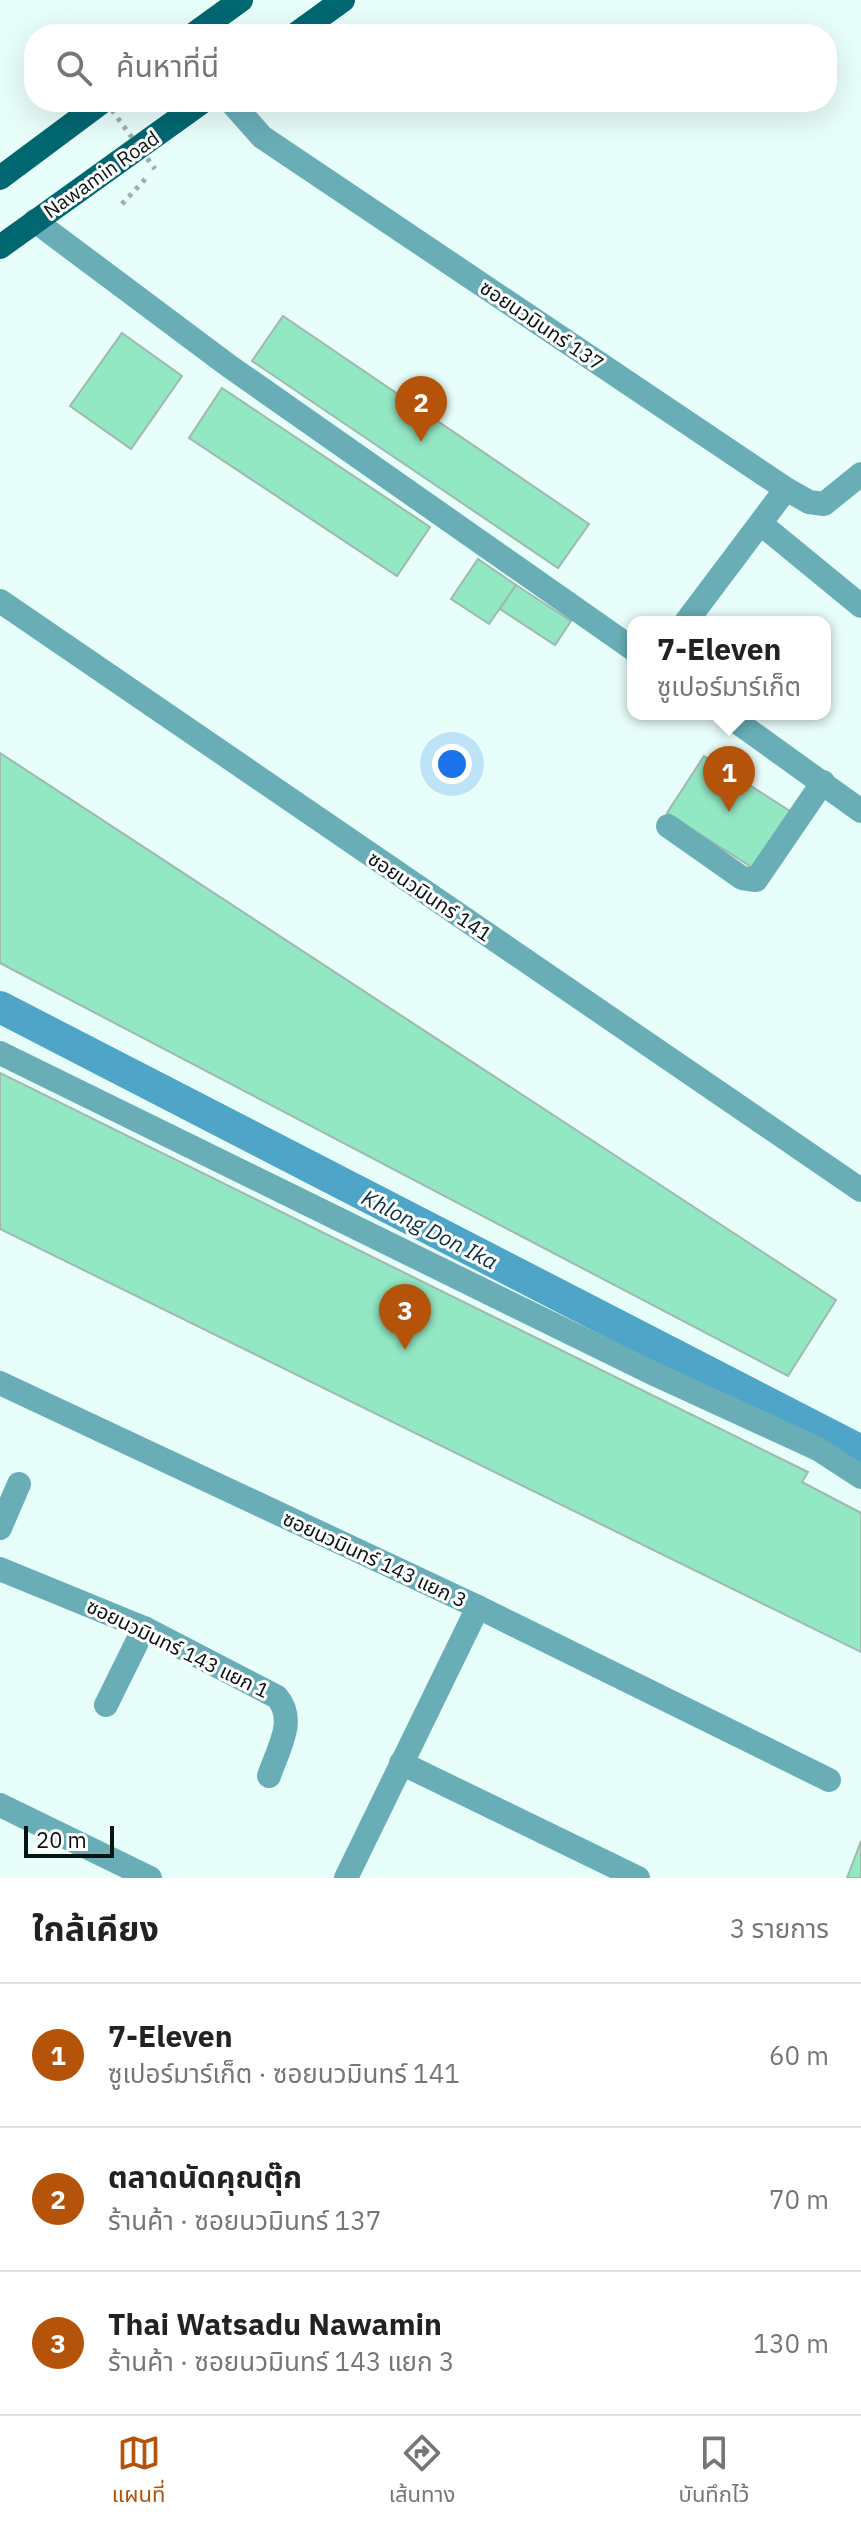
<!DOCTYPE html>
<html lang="th">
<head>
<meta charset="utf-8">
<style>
  :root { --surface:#fff; --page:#f2f2f2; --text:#222; --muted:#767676; --line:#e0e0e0; --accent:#b45309 }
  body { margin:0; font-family:"IBM Plex Sans","Noto Sans Thai",sans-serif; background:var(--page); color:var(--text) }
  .scale { position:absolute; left:24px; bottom:20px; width:90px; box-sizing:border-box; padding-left:8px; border:4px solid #091312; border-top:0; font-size:22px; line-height:28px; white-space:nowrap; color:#091312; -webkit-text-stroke:6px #fff; paint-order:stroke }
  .you { position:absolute; left:452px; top:764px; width:28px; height:28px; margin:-20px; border:6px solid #fff; border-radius:50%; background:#1a73e8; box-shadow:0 0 0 12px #1a73e833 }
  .badge { display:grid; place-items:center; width:52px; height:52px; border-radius:50%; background:var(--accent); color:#fff; font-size:26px; font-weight:700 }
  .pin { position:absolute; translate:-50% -66px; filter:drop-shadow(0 2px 4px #0008) }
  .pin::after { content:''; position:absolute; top:42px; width:28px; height:24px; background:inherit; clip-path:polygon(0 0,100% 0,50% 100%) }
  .popup { position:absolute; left:627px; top:616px; width:204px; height:104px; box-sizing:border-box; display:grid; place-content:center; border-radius:16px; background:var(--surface); filter:drop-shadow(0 2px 6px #0005); font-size:26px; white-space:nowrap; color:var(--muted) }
  .popup b { font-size:30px; color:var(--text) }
  .popup::after { content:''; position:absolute; left:50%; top:100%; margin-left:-16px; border:16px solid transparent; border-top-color:var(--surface) }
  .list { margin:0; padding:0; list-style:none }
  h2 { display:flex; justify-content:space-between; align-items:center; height:104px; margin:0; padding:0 32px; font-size:34px }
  h2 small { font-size:26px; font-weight:400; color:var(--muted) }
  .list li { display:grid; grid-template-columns:52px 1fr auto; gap:24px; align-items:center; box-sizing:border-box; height:144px; padding:0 32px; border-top:2px solid var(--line) }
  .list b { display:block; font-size:30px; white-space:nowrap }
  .list p { margin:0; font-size:26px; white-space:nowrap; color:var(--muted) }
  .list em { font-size:26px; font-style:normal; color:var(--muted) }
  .icon { flex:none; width:44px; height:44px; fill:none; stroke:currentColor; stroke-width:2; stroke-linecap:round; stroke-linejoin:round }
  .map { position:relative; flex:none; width:861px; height:1878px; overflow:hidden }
  .search { position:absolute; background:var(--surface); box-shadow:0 8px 32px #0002; left:24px; right:24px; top:24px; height:88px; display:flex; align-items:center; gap:20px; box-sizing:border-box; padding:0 28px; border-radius:32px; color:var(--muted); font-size:30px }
  .sheet { height:536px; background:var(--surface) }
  nav { display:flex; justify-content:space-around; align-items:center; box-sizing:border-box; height:112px; border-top:2px solid var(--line); background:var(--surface); font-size:22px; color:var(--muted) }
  nav a { display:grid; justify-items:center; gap:4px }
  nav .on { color:var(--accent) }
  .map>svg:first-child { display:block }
</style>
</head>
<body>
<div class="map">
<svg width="861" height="1878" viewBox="0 0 861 1878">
  <rect width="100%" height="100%" fill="#e8fefb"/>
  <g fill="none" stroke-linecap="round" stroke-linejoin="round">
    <!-- canal -->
    <polyline stroke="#4ea5c7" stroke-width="32" points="0,1007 861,1451"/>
  </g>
  <!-- building -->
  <g fill="#93e8c4" stroke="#a0b8ad" stroke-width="2">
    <polygon points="283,316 589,524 558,568 252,361"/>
    <polygon points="122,333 182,376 131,449 70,406"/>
    <polygon points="222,388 430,527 397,576 189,438"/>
    <polygon points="478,559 516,585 489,624 451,599"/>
    <polygon points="516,585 571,621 555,645 500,609"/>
    <polygon points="0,753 836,1300 788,1376 0,963"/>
    <polygon points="704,756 790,811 753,868 667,813"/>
    <polygon points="0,1073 808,1472 802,1482 861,1513 861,1652 0,1229"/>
    <polygon points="861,1841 861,1878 847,1878"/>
  </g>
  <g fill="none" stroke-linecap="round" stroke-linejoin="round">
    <!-- path -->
    <polyline stroke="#9dafac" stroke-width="5" stroke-dasharray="4 6" stroke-linecap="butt" points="122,204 149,175"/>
    <!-- minor -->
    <g stroke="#69aeb7" stroke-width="24">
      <polyline points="231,102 262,137 786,489 809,502 824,504 861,474"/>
      <polyline points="35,221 229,366 633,649"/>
      <polyline points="761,524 861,606"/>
      <polyline points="0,601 861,1190"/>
      <polyline points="686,622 786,489"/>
      <polyline points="726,714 861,811"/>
      <polyline points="668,826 742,878 756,880 823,782"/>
      <polyline points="0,1053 648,1371 818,1449 861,1477"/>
      <polyline points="0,1383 478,1607 829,1780"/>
      <polyline points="0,1528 19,1484"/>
      <path d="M0,1569L144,1628L277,1697C297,1720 278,1749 269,1776"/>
      <polyline points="106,1705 144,1628"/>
      <polyline points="401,1763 638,1878"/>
      <polyline points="0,1805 150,1878"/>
      <polyline points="346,1878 478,1607"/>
    </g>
    <!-- major -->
    <g stroke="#006771" stroke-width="24">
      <polyline points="194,34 241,0"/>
      <polyline points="296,34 343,0"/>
      <polyline points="0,178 102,102"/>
      <polyline points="0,247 202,102"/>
    </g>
    <!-- path-bridge -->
    <polyline stroke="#9dafac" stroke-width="5" stroke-dasharray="4 6" stroke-linecap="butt" points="106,102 155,169"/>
  </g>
  <g text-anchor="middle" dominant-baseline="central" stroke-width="6" stroke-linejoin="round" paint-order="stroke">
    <!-- street labels -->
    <g font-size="20" fill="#091312" stroke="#fff">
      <text transform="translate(101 174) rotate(-35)">Nawamin Road</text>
      <text transform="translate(542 325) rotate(34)">ซอยนวมินทร์ 137</text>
      <text transform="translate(430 896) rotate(34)">ซอยนวมินทร์ 141</text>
      <text transform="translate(375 1559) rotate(25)">ซอยนวมินทร์ 143 แยก 3</text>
      <text transform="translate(178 1648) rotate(26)">ซอยนวมินทร์ 143 แยก 1</text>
    </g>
    <!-- water labels -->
    <g font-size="22" font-style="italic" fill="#0a3342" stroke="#fff">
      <text transform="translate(430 1229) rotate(27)">Khlong Don Ika</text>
    </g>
  </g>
</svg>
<div class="scale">20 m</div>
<div class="you"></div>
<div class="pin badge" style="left:729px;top:812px">1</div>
<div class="popup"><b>7-Eleven</b>ซูเปอร์มาร์เก็ต</div>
<div class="pin badge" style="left:421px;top:442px">2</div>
<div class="pin badge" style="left:405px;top:1350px">3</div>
<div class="search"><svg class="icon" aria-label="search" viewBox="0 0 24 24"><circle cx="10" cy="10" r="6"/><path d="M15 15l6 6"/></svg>ค้นหาที่นี่</div>
</div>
<section class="sheet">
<h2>ใกล้เคียง<small>3 รายการ</small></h2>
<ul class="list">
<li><span class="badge">1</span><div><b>7-Eleven</b><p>ซูเปอร์มาร์เก็ต · ซอยนวมินทร์ 141</p></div><em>60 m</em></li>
<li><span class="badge">2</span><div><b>ตลาดนัดคุณตุ๊ก</b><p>ร้านค้า · ซอยนวมินทร์ 137</p></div><em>70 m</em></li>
<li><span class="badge">3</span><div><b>Thai Watsadu Nawamin</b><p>ร้านค้า · ซอยนวมินทร์ 143 แยก 3</p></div><em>130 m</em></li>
</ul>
</section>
<nav>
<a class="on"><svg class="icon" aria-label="map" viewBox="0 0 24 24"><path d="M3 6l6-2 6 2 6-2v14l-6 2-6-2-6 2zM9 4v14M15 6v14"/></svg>แผนที่</a>
<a><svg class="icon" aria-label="directions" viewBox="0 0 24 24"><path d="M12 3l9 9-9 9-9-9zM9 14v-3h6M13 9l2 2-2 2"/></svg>เส้นทาง</a>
<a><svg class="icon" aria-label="saved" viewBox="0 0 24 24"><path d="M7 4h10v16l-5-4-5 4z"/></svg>บันทึกไว้</a>
</nav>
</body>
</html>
